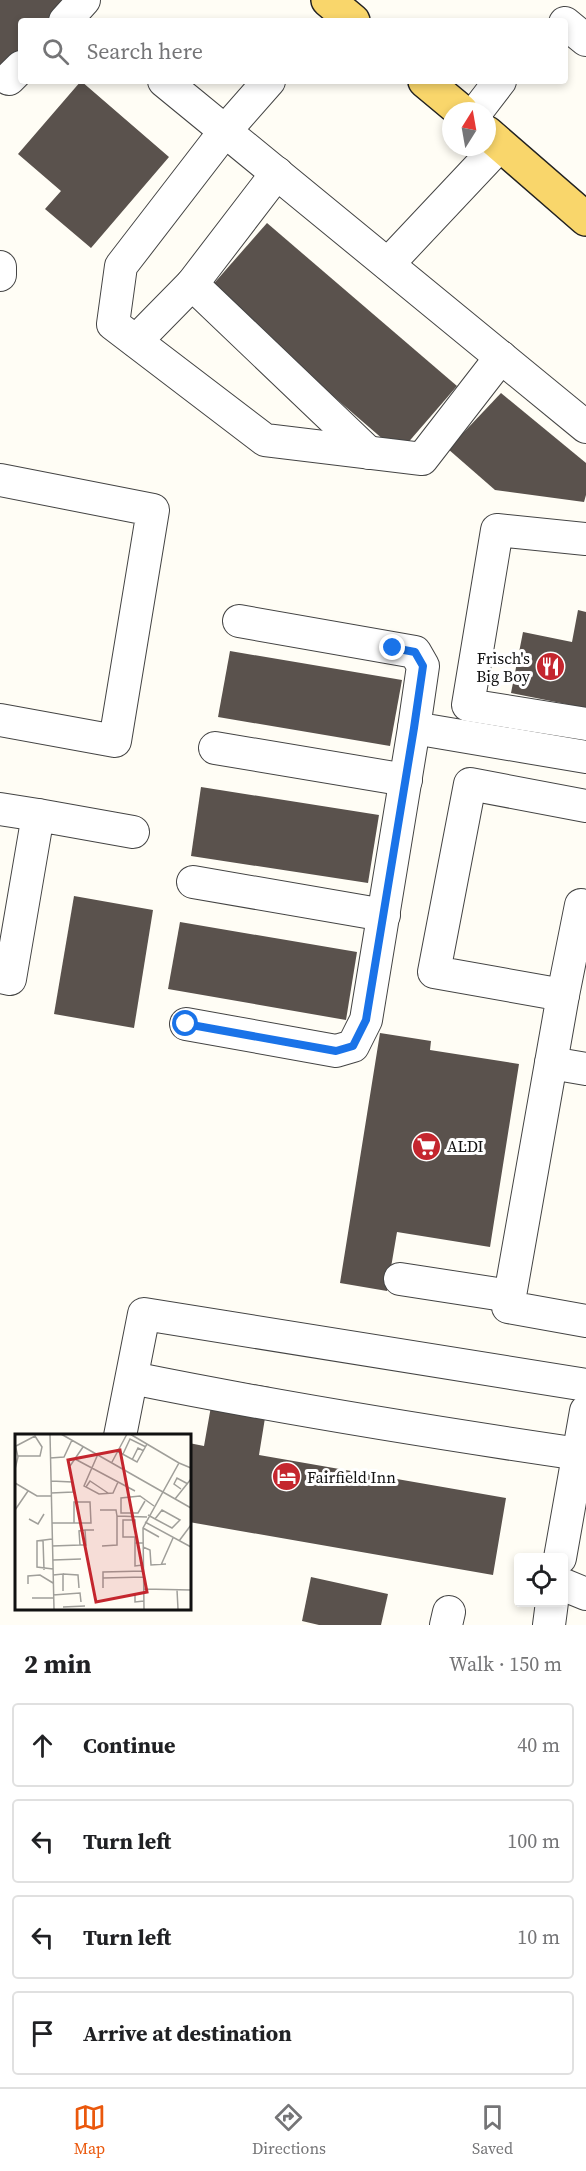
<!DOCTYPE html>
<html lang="en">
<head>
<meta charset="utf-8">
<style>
  :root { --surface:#fff; --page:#f2f2f2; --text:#202124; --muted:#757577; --line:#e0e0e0; --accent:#ea580c }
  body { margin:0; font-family:"Source Serif 4",serif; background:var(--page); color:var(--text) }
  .controls { position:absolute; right:18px; bottom:18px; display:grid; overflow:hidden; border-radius:6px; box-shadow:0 3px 9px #0003 }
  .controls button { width:54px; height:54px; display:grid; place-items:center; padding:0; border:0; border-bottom:2px solid var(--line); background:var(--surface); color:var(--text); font:30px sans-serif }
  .compass { position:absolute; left:442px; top:102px; width:54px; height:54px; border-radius:50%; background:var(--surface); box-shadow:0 3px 9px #0003; rotate:11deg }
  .stop { position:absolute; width:18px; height:18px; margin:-14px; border:4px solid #1a73e8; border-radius:50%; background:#fff }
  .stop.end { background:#1a73e8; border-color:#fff; box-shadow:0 2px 6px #0008 }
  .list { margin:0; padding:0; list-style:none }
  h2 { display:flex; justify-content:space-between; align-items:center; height:78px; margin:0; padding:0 24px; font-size:26px }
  h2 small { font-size:20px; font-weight:400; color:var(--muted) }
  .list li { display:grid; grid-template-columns:39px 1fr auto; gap:18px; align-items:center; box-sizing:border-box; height:84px; margin:0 12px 12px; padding:0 12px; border:2px solid var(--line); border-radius:6px }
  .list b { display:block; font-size:22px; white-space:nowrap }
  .list em { font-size:20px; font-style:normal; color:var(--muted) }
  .icon { flex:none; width:33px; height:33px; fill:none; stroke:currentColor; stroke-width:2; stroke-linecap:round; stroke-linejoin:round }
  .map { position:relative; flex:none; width:586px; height:1625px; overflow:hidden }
  .search { position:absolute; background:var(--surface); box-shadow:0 3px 9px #0003; left:18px; right:18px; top:18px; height:66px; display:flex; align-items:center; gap:15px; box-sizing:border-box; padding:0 21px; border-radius:6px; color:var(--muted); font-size:22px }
  .sheet { height:462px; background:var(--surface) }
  nav { display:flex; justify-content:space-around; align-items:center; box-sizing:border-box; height:84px; border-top:2px solid var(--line); background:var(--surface); font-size:16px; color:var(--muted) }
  nav a { display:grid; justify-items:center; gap:3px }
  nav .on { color:var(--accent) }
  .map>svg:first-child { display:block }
</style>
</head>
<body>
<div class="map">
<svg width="586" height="1625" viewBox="0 0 586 1625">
  <rect width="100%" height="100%" fill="#fffdf5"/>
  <!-- building -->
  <g fill="#5a524d">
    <polygon points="0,0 65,0 46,21 21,21 21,50 12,61 0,85"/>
    <polygon points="81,81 169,157 91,248 45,209 61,191 18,154"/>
    <polygon points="267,223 457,386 399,453 209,289"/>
    <polygon points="501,393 586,463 586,495 584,502 495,490 448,449"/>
    <polygon points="578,610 586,612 586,708 511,693 523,632 572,642"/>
    <polygon points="230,651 402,680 390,746 218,717"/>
    <polygon points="201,787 379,815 368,883 191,856"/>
    <polygon points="74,896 153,910 134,1028 54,1014"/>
    <polygon points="180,922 357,952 346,1020 168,989"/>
    <polygon points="380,1033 431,1041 430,1050 519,1064 490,1247 397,1232 387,1291 340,1283"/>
    <polygon points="216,1378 270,1387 259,1455 506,1498 493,1575 189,1522 189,1443 204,1446"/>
    <polygon points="311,1577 388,1594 381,1625 319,1625 302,1621"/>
  </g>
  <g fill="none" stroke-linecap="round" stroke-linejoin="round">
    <defs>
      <g id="minor">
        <polyline points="65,21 84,0"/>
        <polyline points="565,23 586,40"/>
        <polyline points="9,79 21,67"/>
        <polyline points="164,81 586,427"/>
        <polyline points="269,81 225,131 121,266 113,324 265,440 422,459 501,357"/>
        <polyline points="477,111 500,81"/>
        <polyline points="388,264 500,145"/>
        <polyline points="0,267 0,275"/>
        <polyline points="192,284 277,173"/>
        <polyline points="136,341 192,284 369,453"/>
        <polyline points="0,480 153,510 115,741 0,720"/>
        <polyline points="586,539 497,530 468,705 586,724"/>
        <polyline points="239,621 415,652 423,666 414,728 586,757"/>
        <polyline points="215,748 406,780"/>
        <polyline points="586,806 470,784 434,972 563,995 551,1063 586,1069"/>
        <polyline points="0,809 38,815"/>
        <polyline points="193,882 384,915"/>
        <polyline points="0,977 10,979 38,815 133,832"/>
        <polyline points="563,995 581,905 586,906"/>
        <polyline points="186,1024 336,1051 353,1046 366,1020 414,728"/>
        <polyline points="551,1063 508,1307 586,1321"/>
        <polyline points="400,1279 510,1296"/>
        <path d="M132,1378C280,1408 429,1432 579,1454"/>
        <polyline points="120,1436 144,1314 586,1385"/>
        <polyline points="560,1558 586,1411"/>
        <polyline points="564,1585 586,1594"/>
        <polyline points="446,1625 449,1612"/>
        <polyline points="549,1625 552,1602"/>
      </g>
      <g id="major">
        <polyline points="328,0 353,21"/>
        <polyline points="425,81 461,111"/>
        <polyline points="487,133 586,219"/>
      </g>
    </defs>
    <!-- minor casing -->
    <use href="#minor" stroke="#444" stroke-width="34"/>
    <!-- major casing -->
    <use href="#major" stroke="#222" stroke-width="36"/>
    <!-- minor -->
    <use href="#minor" stroke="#fff" stroke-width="32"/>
    <!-- major -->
    <use href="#major" stroke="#f9d66b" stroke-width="33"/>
  </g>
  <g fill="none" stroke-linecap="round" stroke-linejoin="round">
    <!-- route -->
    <polyline stroke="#1a73e8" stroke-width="8" points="186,1024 336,1051 353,1046 366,1020 414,728 423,666 415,652 393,648"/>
  </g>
  <!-- icons -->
  <defs>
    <symbol id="restaurant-disc" viewBox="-11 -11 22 22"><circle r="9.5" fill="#c4262e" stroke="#fff"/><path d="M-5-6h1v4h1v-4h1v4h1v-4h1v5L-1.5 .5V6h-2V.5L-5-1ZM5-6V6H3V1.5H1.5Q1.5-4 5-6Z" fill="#fff"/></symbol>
    <symbol id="supermarket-disc" viewBox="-11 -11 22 22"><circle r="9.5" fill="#c4262e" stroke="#fff"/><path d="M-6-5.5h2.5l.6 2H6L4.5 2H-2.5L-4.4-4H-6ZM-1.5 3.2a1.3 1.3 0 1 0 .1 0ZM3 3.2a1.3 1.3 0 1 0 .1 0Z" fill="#fff"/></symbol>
    <symbol id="hotel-disc" viewBox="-11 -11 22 22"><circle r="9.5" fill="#c4262e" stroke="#fff"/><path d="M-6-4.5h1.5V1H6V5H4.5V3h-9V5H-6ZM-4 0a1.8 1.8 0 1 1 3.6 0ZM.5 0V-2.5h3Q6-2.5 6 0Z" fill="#fff"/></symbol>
  </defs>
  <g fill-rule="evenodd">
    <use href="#restaurant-disc" x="534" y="650" width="33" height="33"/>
    <use href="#supermarket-disc" x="410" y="1130" width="33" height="33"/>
    <use href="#hotel-disc" x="270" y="1460" width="33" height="33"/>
  </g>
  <g text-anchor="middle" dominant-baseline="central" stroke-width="6" stroke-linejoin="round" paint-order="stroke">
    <!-- poi labels -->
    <g font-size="16" fill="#111" stroke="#fff" text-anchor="start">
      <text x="530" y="658" text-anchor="end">Frisch's<tspan x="530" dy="18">Big Boy</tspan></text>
      <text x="447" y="1146">ALDI</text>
      <text x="307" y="1477">Fairfield Inn</text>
    </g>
  </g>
  <!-- overview -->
  <g transform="translate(15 1434)">
    <rect width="176" height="176" fill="#fffdf5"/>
    <path fill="none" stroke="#a09f9a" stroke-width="1.5" d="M35,0L39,175M46,0L176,74M115,0L164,29M0,10L3,23L0,35M1,12L20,2L27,13L25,22H3M102,17L122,28L132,10M83,20L69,52L84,60L98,59L103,48M108,20L115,5L131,13M35,24L49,23L57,6M60,25L120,57M117,26L123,14L129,17M97,28L112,0M55,32L68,13M36,47L57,48L58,58L36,59M0,49L22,62H36M71,53L75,47L93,59M166,55L159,50L162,44L173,50M160,65L176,45M130,67L123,79H106V64L125,62L139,72M0,76L13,57M85,76H101L102,82L132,83M133,81L142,86L157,94L165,86L147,76L140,85M14,85L23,90L29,80M130,88L176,113M37,89H76L75,68H59V89M128,94L144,103M120,95V86H108V103H120V109H128M37,105L22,107V133L38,135M28,106L29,136M164,107L176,91M120,109V132L128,131M65,111H71L70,96H79M37,112L65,111L64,97L70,96M87,112L102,111V82M128,113L135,116L136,131L151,130M38,126L66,125M146,131L158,104M48,140L63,141L64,154M38,141L48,140V157M88,144L129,143M13,150V142L25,141L38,149M88,154V138L129,137M129,155L176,156M162,156L163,175M120,159V168L129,167M38,161L65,159L66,168M17,164H38M48,173L70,172M129,175L128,94L164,29L176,34"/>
    <path fill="#c4262e" fill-opacity="0.15" stroke="#c4262e" stroke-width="3" d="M105,16L132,158L81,168L53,26Z"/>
    <rect width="176" height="176" fill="none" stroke="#111" stroke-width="3"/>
  </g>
</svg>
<div class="controls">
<button><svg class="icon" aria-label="locate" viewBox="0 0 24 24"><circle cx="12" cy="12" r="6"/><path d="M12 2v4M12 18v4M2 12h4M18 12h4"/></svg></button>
</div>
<svg class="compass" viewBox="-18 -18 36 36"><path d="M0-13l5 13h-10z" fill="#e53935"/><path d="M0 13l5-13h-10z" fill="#757577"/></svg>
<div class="stop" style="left:186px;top:1024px"></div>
<div class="stop end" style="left:393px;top:648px"></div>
<div class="search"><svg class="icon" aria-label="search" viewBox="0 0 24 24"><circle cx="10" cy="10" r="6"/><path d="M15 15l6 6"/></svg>Search here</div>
</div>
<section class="sheet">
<h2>2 min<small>Walk · 150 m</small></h2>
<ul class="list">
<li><svg class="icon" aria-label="ahead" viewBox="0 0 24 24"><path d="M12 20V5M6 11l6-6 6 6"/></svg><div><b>Continue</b></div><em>40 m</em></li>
<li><svg class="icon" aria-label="left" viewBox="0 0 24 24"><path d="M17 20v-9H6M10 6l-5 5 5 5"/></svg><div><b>Turn left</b></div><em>100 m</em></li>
<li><svg class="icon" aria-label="left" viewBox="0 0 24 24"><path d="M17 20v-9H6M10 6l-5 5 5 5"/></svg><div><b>Turn left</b></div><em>10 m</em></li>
<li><svg class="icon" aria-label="arrive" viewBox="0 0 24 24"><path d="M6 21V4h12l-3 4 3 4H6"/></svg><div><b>Arrive at destination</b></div></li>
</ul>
</section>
<nav>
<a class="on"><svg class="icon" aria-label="map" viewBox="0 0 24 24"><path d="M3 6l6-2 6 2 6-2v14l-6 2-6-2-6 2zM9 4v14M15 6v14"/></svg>Map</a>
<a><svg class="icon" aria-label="directions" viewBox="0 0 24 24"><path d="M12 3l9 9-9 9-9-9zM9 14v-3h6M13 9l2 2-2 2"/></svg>Directions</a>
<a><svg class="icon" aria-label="saved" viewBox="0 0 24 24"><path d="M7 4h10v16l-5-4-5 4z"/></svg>Saved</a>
</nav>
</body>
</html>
